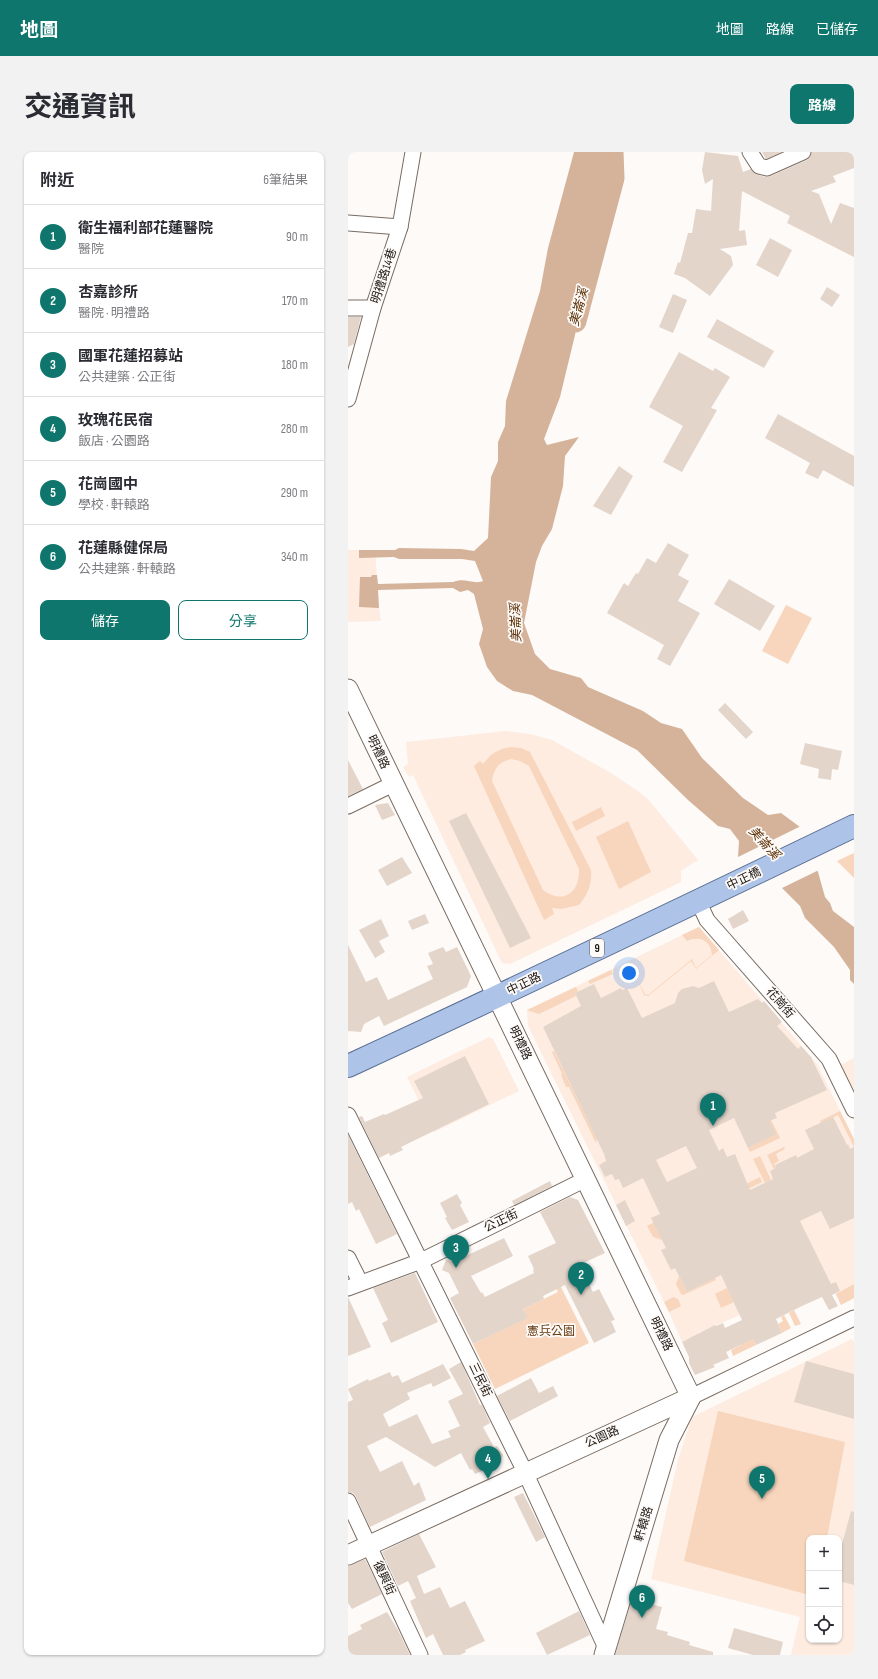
<!DOCTYPE html>
<html lang="zh-TW">
<head>
<meta charset="utf-8">
<style>
  :root { --surface:#fff; --page:#f2f2f3; --text:#2b2b33; --muted:#7c7c81; --line:#e1e1e2; --accent:#0f766e }
  body { margin:0; font-family:"Sofia Sans Condensed","Noto Sans TC",sans-serif; background:var(--page); color:var(--text) }
  .controls { position:absolute; right:12px; bottom:12px; display:grid; overflow:hidden; border-radius:8px; box-shadow:0 1px 3px #0004 }
  .controls button { width:36px; height:36px; display:grid; place-items:center; padding:0; border:0; border-bottom:1px solid var(--line); background:var(--surface); color:var(--text); font:20px sans-serif }
  .you { position:absolute; left:281px; top:821px; width:14px; height:14px; margin:-10px; border:3px solid #fff; border-radius:50%; background:#1a73e8; box-shadow:0 0 0 6px #1a73e833 }
  .badge { display:grid; place-items:center; width:26px; height:26px; border-radius:50%; background:var(--accent); color:#fff; font-size:13px; font-weight:700 }
  .pin { position:absolute; translate:-50% -33px; filter:drop-shadow(0 1px 2px #0008) }
  .pin::after { content:''; position:absolute; top:21px; width:14px; height:12px; background:inherit; clip-path:polygon(0 0,100% 0,50% 100%) }
  .list { margin:0; padding:0; list-style:none }
  h2 { display:flex; justify-content:space-between; align-items:center; height:52px; margin:0; padding:0 16px; font-size:17px }
  h2 small { font-size:13px; font-weight:400; color:var(--muted) }
  .list li { display:grid; grid-template-columns:26px 1fr auto; gap:12px; align-items:center; box-sizing:border-box; height:64px; padding:0 16px; border-top:1px solid var(--line) }
  .list b { display:block; font-size:15px; white-space:nowrap }
  .list p { margin:0; font-size:13px; white-space:nowrap; color:var(--muted) }
  .list em { font-size:13px; font-style:normal; color:var(--muted) }
  .actions { display:flex; gap:8px; padding:12px 16px }
  .actions a { flex:1; padding:9px 0; border:1px solid var(--accent); border-radius:8px; text-align:center; font-size:14px; color:var(--accent) }
  .actions .main { background:var(--accent); color:#fff }
  .icon { flex:none; width:22px; height:22px; fill:none; stroke:currentColor; stroke-width:2; stroke-linecap:round; stroke-linejoin:round }
  .map { position:relative; flex:none; width:506px; height:1503px; overflow:hidden; border-radius:8px }
  header { display:flex; align-items:center; gap:24px; box-sizing:border-box; height:56px; padding:0 20px; background:var(--accent); color:#fff }
  header strong { font-size:19px }
  nav { display:flex; gap:22px; margin-inline-start:auto; font-size:14px }
  .intro { display:flex; align-items:center; justify-content:space-between; box-sizing:border-box; height:96px; padding:0 24px }
  h1 { margin:0; font-size:28px }
  .button { padding:10px 18px; border-radius:8px; background:var(--accent); color:#fff; font-size:14px; font-weight:700 }
  main { display:flex; gap:24px; padding:0 24px }
  aside { flex:1; background:var(--surface); border-radius:8px; box-shadow:0 1px 3px #0004 }
  .map>svg:first-child { display:block }
</style>
</head>
<body>
<header>
<strong>地圖</strong>
<nav><a>地圖</a><a>路線</a><a>已儲存</a></nav>
</header>
<div class="intro"><h1>交通資訊</h1><a class="button">路線</a></div>
<main>
<aside>
<h2>附近<small>6筆結果</small></h2>
<ul class="list">
<li><span class="badge">1</span><div><b>衛生福利部花蓮醫院</b><p>醫院</p></div><em>90 m</em></li>
<li><span class="badge">2</span><div><b>杏嘉診所</b><p>醫院 · 明禮路</p></div><em>170 m</em></li>
<li><span class="badge">3</span><div><b>國軍花蓮招募站</b><p>公共建築 · 公正街</p></div><em>180 m</em></li>
<li><span class="badge">4</span><div><b>玫瑰花民宿</b><p>飯店 · 公園路</p></div><em>280 m</em></li>
<li><span class="badge">5</span><div><b>花崗國中</b><p>學校 · 軒轅路</p></div><em>290 m</em></li>
<li><span class="badge">6</span><div><b>花蓮縣健保局</b><p>公共建築 · 軒轅路</p></div><em>340 m</em></li>
</ul>
<div class="actions"><a class="main">儲存</a><a>分享</a></div>
</aside>
<div class="map">
<svg width="506" height="1503" viewBox="0 0 506 1503">
  <rect width="100%" height="100%" fill="#fdfaf8"/>
  <!-- built -->
  <g fill="#feece0" fill-rule="evenodd">
    <polygon points="0,398 27,398 31,456 33,469 0,470"/>
    <polygon points="157,579 182,582 204,588 263,621 290,639 300,647 350,708 333,719 333,730 162,812 154,811 65,623 61,625 55,615 60,612 58,590"/>
    <polygon points="351,775 469,912 506,987 506,1146 493,1153 471,1109 392,1163 350,1181 352,1184 348,1184 334,1190 321,1160 180,874 179,858"/>
    <polygon points="141,885 145,887 171,939 86,980 59,925"/>
    <polygon points="506,906 506,942 491,914"/>
    <path d="M504,1187L506,1190V1503H443L452,1465L303,1427L330,1308L344,1265ZM461,1386H491V1488H461Z"/>
  </g>
  <!-- green -->
  <g fill="#f8d6bd" fill-rule="evenodd">
    <polygon points="438,453 464,466 440,512 414,499"/>
    <path d="M163,595L173,596L182,600L243,718C244,732 240,743 231,753L213,757L204,756L206,762L196,768L126,614L132,609L135,612C143,601 150,597 163,595ZM163,607L172,609L181,614L231,717C232,741 215,753 195,738L144,629C146,616 151,610 163,607Z"/>
    <polygon points="253,655 257,664 228,679 224,670"/>
    <polygon points="280,669 303,720 271,737 248,685"/>
    <polygon points="506,701 506,726 489,709"/>
    <path d="M351,775L371,798L348,817L343,809L300,844L296,843L290,829L297,842L300,843L344,807L348,816L364,803C363,789 352,783 339,789L334,783Z"/>
    <polygon points="263,818 265,822 242,832 240,829"/>
    <polygon points="228,835 230,839 227,841 228,844 191,862 179,858"/>
    <polygon points="206,899 249,987 248,991 221,935 218,935 213,923 214,922 204,900"/>
    <polygon points="492,959 506,987 506,995 490,963 473,971 472,969"/>
    <polygon points="421,964 432,986 402,1000 400,996 427,982 419,965"/>
    <polygon points="436,995 437,997 428,1002 431,1009 426,1012 428,1016 426,1017 419,1003"/>
    <polygon points="412,1004 423,1028 417,1031 405,1007"/>
    <polygon points="412,1025 414,1030 394,1040 392,1035"/>
    <polygon points="314,1066 314,1088 305,1085 299,1074"/>
    <polygon points="361,1113 368,1128 335,1143 333,1142 328,1132 331,1124 339,1140 363,1128"/>
    <polygon points="204,1128 211,1131 241,1191 147,1237 125,1192 179,1166 175,1157 210,1140"/>
    <polygon points="506,1132 506,1146 493,1153 488,1142"/>
    <polygon points="379,1136 386,1150 373,1156 367,1142"/>
    <polygon points="325,1145 330,1147 333,1154 321,1160 316,1150"/>
    <polygon points="446,1158 453,1172 447,1174 441,1161"/>
    <polygon points="436,1163 443,1176 434,1181 430,1172 435,1169 433,1165"/>
    <polygon points="402,1180 408,1193 385,1204 383,1198 393,1193"/>
    <polygon points="370,1259 497,1290 479,1386 461,1386 461,1443 336,1409"/>
  </g>
  <!-- water -->
  <path fill="#d5b39a" d="M226,0H261L257,9L251,58L242,95L227,183L212,245L196,287L199,293L231,285L217,304L215,334L204,377L194,394L188,410L176,471L187,502L202,517L233,526L240,535L295,559L313,571L334,577L354,606L395,646L420,663L433,661L452,675L470,720L477,745L482,751L485,759L506,775V832L502,828V818L486,795L457,766L452,754L434,736L390,705L391,689L382,677L370,674L340,648L289,598L184,543L165,539L149,529L139,515L131,492L135,477L126,442L120,438L112,440L105,436L30,438L31,456L11,455L12,425H23L24,423H29L30,432L105,430C117,425 125,433 135,429L127,409L114,407H51L46,405L11,406V398H47L51,396L113,397L126,399L140,386L143,325L150,309V290L157,274L158,249L192,139L200,96Z"/>
  <!-- pier -->
  <polygon fill="#fdfaf8" points="453,674 471,718 432,737 388,706"/>
  <g fill="none" stroke-linecap="round" stroke-linejoin="round">
    <!-- river -->
    <polyline stroke="#d5b39a" stroke-width="23" points="227,169 265,26 264,0"/>
  </g>
  <!-- building -->
  <g fill="#e4d5cb" fill-rule="evenodd">
    <polygon points="357,0 390,4 395,20 403,17 408,22 417,25 423,24 459,8 462,5 464,0 506,0 506,16 485,24 488,30 463,39 471,42 483,72 492,51 506,56 506,105 439,71 442,64 394,39 391,79 397,78 399,93 372,97 383,104 385,113 362,144 337,126 326,122 330,110 332,111 340,81 344,81 348,57 363,59 365,27 357,32 354,18"/>
    <polygon points="414,0 433,0 418,7"/>
    <polygon points="422,86 444,98 430,125 408,113"/>
    <polygon points="479,135 492,143 484,155 472,147"/>
    <polygon points="325,142 339,148 325,181 311,175"/>
    <polygon points="0,165 13,165 6,192 0,195"/>
    <polygon points="369,167 426,199 416,216 359,185"/>
    <polygon points="331,200 365,219 367,216 382,225 363,256 369,258 334,320 315,310 335,274 301,255"/>
    <polygon points="430,262 506,304 506,335 475,318 470,327 457,321 462,311 417,286"/>
    <polygon points="271,314 285,324 263,363 245,354"/>
    <polygon points="320,391 341,403 330,423 341,429 330,449 352,461 322,514 309,507 316,493 259,461 276,431 280,434 288,421 290,422 299,406 308,411"/>
    <polygon points="381,427 427,454 412,479 366,452"/>
    <polygon points="377,551 405,580 398,587 370,558"/>
    <polygon points="457,591 494,599 490,618 484,617 483,628 470,626 471,617 452,612"/>
    <polygon points="0,608 15,637 0,644"/>
    <polygon points="40,651 47,663 34,668 27,653"/>
    <polygon points="118,661 183,786 162,796 101,669"/>
    <polygon points="54,705 64,721 39,734 30,718"/>
    <polygon points="395,758 401,769 385,777 380,767"/>
    <polygon points="77,762 81,771 64,778 60,769"/>
    <polygon points="33,767 41,784 31,789 37,800 27,806 11,778"/>
    <polygon points="0,793 18,830 29,825 40,848 85,827 79,814 85,812 80,801 95,795 98,800 109,795 123,824 119,835 36,874 31,864 16,872 13,880 0,879"/>
    <path d="M366,829L381,860L410,847L414,851L416,849L434,870L429,874L450,897L453,894L463,905L479,938L427,961L429,966L421,969L428,982L400,996L386,966L361,978L371,999L375,996L379,1005L387,1002L402,1038L425,1027L422,1019L428,1016L427,1013L448,1003L449,1006L466,997L457,978L485,965L499,993L500,992L502,997L506,995V1066L482,1077L473,1059L452,1069L483,1132L488,1130L492,1139L484,1143L490,1154L481,1158L474,1145L454,1154L428,1167L434,1181L408,1193L405,1187L378,1200L381,1206L365,1213L367,1215L347,1223L341,1211V1205L334,1190L367,1173L368,1174L375,1171L377,1176L394,1168L373,1123L339,1140L327,1116L323,1118L313,1098L318,1096L303,1066L312,1062L295,1026L275,1036L271,1027L267,1028L264,1022L257,1025L251,1013L258,1009L256,1002L195,875L233,854L227,841L246,832L253,846L273,836L274,838L279,836L294,866L327,851L330,841L334,837L345,834L351,836ZM338,994L349,1016L319,1030L308,1008Z"/>
    <polygon points="117,904 141,952 53,995 55,998 42,1004 41,1001 31,1006 11,965 14,964 17,970 36,962 37,963 75,946 66,929"/>
    <polygon points="0,983 49,1082 28,1092 11,1057 8,1059 4,1050 0,1052"/>
    <polygon points="202,1029 204,1034 166,1053 164,1049"/>
    <polygon points="109,1042 114,1051 112,1053 121,1070 104,1078 97,1066 99,1065 92,1051"/>
    <polygon points="222,1045 230,1048 257,1101 231,1113 245,1140 251,1137 267,1168 263,1169 268,1180 246,1191 217,1133 195,1144 196,1147 175,1157 180,1166 125,1192 102,1146 111,1141 101,1121 94,1118 98,1108 105,1110 156,1086 165,1104 123,1124 133,1141 134,1140 137,1145 186,1121 185,1118 186,1117 180,1104 208,1091 192,1060"/>
    <polygon points="277,1048 287,1069 278,1074 268,1053"/>
    <polygon points="67,1121 90,1170 43,1191 34,1171 40,1168 25,1136"/>
    <polygon points="0,1145 23,1195 0,1204"/>
    <polygon points="458,1209 506,1222 506,1267 446,1250"/>
    <polygon points="113,1210 132,1253 134,1253 142,1271 135,1275 146,1295 149,1294 155,1303 153,1311 127,1322 124,1317 122,1318 113,1301 87,1315 38,1285 19,1294 32,1320 54,1309 66,1334 71,1330 78,1348 22,1375 8,1345 5,1341 0,1340 0,1250 5,1248 0,1237 20,1227 21,1229 42,1220 44,1225 50,1223 54,1231 95,1212 103,1226 85,1235 83,1231 59,1241 62,1247 35,1262 41,1275 69,1262 84,1292 103,1285 100,1279 112,1274 100,1249 115,1242 101,1217"/>
    <polygon points="183,1226 191,1241 205,1234 210,1244 162,1269 149,1244"/>
    <polygon points="175,1341 197,1385 188,1390 166,1345"/>
    <polygon points="503,1359 506,1360 506,1433 491,1429 491,1403"/>
    <polygon points="71,1382 88,1415 69,1424 76,1442 92,1435 102,1456 117,1449 137,1489 117,1498 118,1500 112,1503 95,1503 85,1482 78,1486 62,1449 68,1446 60,1429 50,1434 34,1400"/>
    <polygon points="17,1407 34,1442 4,1457 0,1451 0,1414"/>
    <polygon points="284,1447 314,1455 308,1477 320,1480 319,1483 342,1490 341,1493 365,1500 365,1503 267,1503"/>
    <polygon points="231,1459 242,1483 199,1503 188,1481"/>
    <polygon points="39,1460 50,1478 62,1503 0,1503 0,1484 14,1477 12,1473"/>
    <polygon points="386,1476 435,1490 432,1503 405,1503 380,1496"/>
  </g>
  <g fill="none" stroke-linecap="round" stroke-linejoin="round">
    <defs>
      <g id="minor">
        <polyline points="402,0 411,14 419,16 455,0"/>
        <polyline points="0,71 52,75"/>
        <polyline points="0,156 25,156"/>
        <polyline points="0,247 25,156 52,75 65,0"/>
        <polyline points="0,654 45,632"/>
        <polyline points="350,749 359,768 481,907 506,958"/>
        <polyline points="0,963 177,1320 258,1496"/>
        <polyline points="0,1106 12,1130"/>
        <polyline points="0,1136 73,1109 238,1027"/>
        <polyline points="343,1245 506,1166"/>
        <polyline points="0,1349 72,1503"/>
      </g>
      <g id="tertiary">
        <polyline points="0,537 343,1245"/>
        <polyline points="0,1403 343,1245"/>
        <polyline points="256,1503 321,1288 343,1245"/>
      </g>
      <path id="primary" d="M0,914C169,836 338,755 506,674"/>
    </defs>
    <!-- minor casing -->
    <use href="#minor" stroke="#796c62" stroke-width="17"/>
    <!-- tertiary casing -->
    <use href="#tertiary" stroke="#796c62" stroke-width="21"/>
    <!-- primary casing -->
    <use href="#primary" stroke="#586d93" stroke-width="24"/>
    <!-- minor -->
    <use href="#minor" stroke="#fff" stroke-width="15"/>
    <!-- tertiary -->
    <use href="#tertiary" stroke="#fff" stroke-width="19"/>
    <!-- primary -->
    <use href="#primary" stroke="#aec3e8" stroke-width="22"/>
  </g>
  <g text-anchor="middle" dominant-baseline="central" stroke-width="3.5" stroke-linejoin="round" paint-order="stroke">
    <!-- shield labels -->
    <rect fill="#fdfaf8" stroke="#605b58" stroke-width="1" x="242" y="787" width="14" height="18" rx="3"/>
    <g font-size="11" font-weight="bold" fill="#1c1713">
      <text x="249" y="796">9</text>
    </g>
    <!-- street labels -->
    <g font-size="12" fill="#1c1713" stroke="#fdfaf8">
      <text transform="translate(36 124) rotate(-72)">明禮路14巷</text>
      <text transform="translate(30 600) rotate(65)">明禮路</text>
      <text transform="translate(396 727) rotate(-26)">中正橋</text>
      <text transform="translate(176 832) rotate(-26)">中正路</text>
      <text transform="translate(432 851) rotate(49)">花崗街</text>
      <text transform="translate(172 891) rotate(64)">明禮路</text>
      <text transform="translate(153 1069) rotate(-26)">公正街</text>
      <text transform="translate(313 1182) rotate(64)">明禮路</text>
      <text transform="translate(132 1228) rotate(64)">三民街</text>
      <text transform="translate(254 1285) rotate(-24)">公園路</text>
      <text transform="translate(296 1372) rotate(-73)">軒轅路</text>
      <text transform="translate(36 1426) rotate(65)">復興街</text>
    </g>
    <!-- park labels -->
    <g font-size="12" fill="#64380e" stroke="#fdfaf8">
      <text x="203" y="1179">憲兵公園</text>
    </g>
    <!-- water labels -->
    <g font-size="13" font-style="italic" fill="#5c3105" stroke="#fdfaf8">
      <text transform="translate(231 155) rotate(-75)">美崙溪</text>
      <text transform="translate(168 471) rotate(-92)">美崙溪</text>
      <text transform="translate(416 691) rotate(48)">美崙溪</text>
    </g>
  </g>
</svg>
<div class="controls">
<button>+</button>
<button>−</button>
<button><svg class="icon" aria-label="locate" viewBox="0 0 24 24"><circle cx="12" cy="12" r="6"/><path d="M12 2v4M12 18v4M2 12h4M18 12h4"/></svg></button>
</div>
<div class="you"></div>
<div class="pin badge" style="left:365px;top:974px">1</div>
<div class="pin badge" style="left:233px;top:1143px">2</div>
<div class="pin badge" style="left:108px;top:1116px">3</div>
<div class="pin badge" style="left:140px;top:1327px">4</div>
<div class="pin badge" style="left:414px;top:1347px">5</div>
<div class="pin badge" style="left:294px;top:1466px">6</div>
</div>
</main>
</body>
</html>
